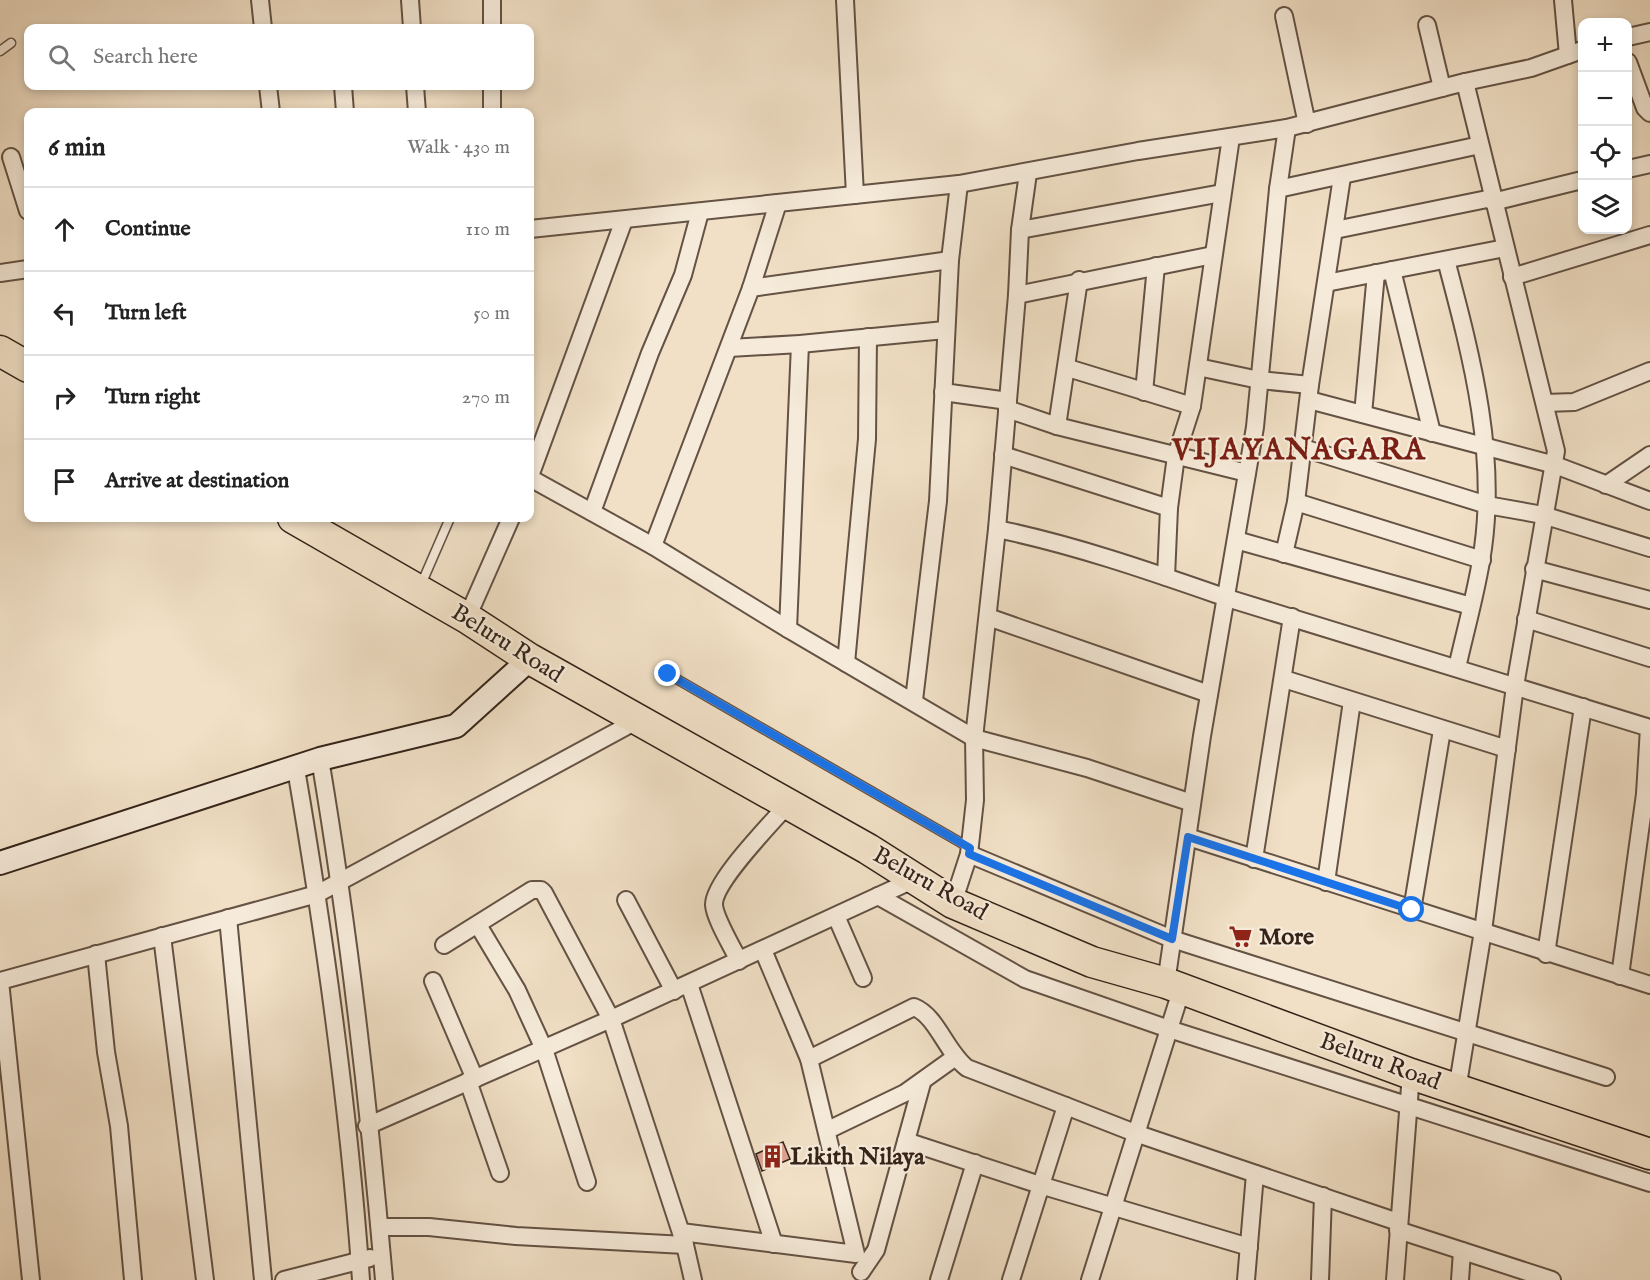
<!DOCTYPE html>
<html lang="en">
<head>
<meta charset="utf-8">
<style>
  :root { --surface:#fff; --page:#f2f2f2; --text:#222; --muted:#767676; --line:#e0e0e0 }
  body { margin:0; font-family:"IM FELL English",serif; background:var(--page); color:var(--text) }
  .controls { position:absolute; right:18px; top:18px; display:grid; overflow:hidden; border-radius:12px; box-shadow:0 3px 9px #0003 }
  .controls button { width:54px; height:54px; display:grid; place-items:center; padding:0; border:0; border-bottom:2px solid var(--line); background:var(--surface); color:var(--text); font:30px sans-serif }
  .stop { position:absolute; width:18px; height:18px; margin:-14px; border:4px solid #1a73e8; border-radius:50%; background:#fff }
  .stop.end { background:#1a73e8; border-color:#fff; box-shadow:0 2px 6px #0008 }
  .list { margin:0; padding:0; list-style:none }
  h2 { display:flex; justify-content:space-between; align-items:center; height:78px; margin:0; padding:0 24px; font-size:26px }
  h2 small { font-size:20px; font-weight:400; color:var(--muted) }
  .list li { display:grid; grid-template-columns:39px 1fr auto; gap:18px; align-items:center; box-sizing:border-box; height:84px; padding:0 24px; border-top:2px solid var(--line) }
  .list b { display:block; font-size:22px; white-space:nowrap }
  .list em { font-size:20px; font-style:normal; color:var(--muted) }
  .icon { flex:none; width:33px; height:33px; fill:none; stroke:currentColor; stroke-width:2; stroke-linecap:round; stroke-linejoin:round }
  .map { position:relative; flex:none; width:1650px; height:1280px; overflow:hidden }
  .search { position:absolute; background:var(--surface); box-shadow:0 3px 9px #0003; left:24px; top:24px; width:510px; height:66px; display:flex; align-items:center; gap:15px; box-sizing:border-box; padding:0 21px; border-radius:12px; color:var(--muted); font-size:22px }
  .panel { position:absolute; background:var(--surface); box-shadow:0 3px 9px #0003; left:24px; top:108px; width:510px; height:414px; border-radius:12px }
  .map>svg:first-child { display:block }
</style>
</head>
<body>
<div class="map">
<svg width="1650" height="1280" viewBox="0 0 1650 1280">
  <rect width="100%" height="100%" fill="#f1e0c6"/>
  <filter id="stains"><feTurbulence type="fractalNoise" baseFrequency=".00333" numOctaves="4"/><feColorMatrix values="0 0 0 0 .2 0 0 0 0 .09 0 0 0 0 .02 0 0 0 .5 -.17"/></filter>
  <radialGradient id="worn" r=".72"><stop offset=".6" stop-color="#630" stop-opacity="0"/><stop offset="1" stop-color="#630" stop-opacity=".3"/></radialGradient>
  <!-- building -->
  <polygon fill="#dba390" stroke="#352319" stroke-width="1.5" points="783,1142 790,1159 762,1171 756,1154"/>
  <g fill="none" stroke-linecap="round" stroke-linejoin="round">
    <defs>
      <g id="lane">
        <polyline points="0,51 11,43"/>
        <polyline points="420,587 450,518"/>
        <polyline points="668,674 970,848"/>
      </g>
      <g id="street">
        <polyline points="260,0 263,28"/>
        <polyline points="410,0 412,28"/>
        <polyline points="845,0 855,195"/>
        <polyline points="1563,0 1568,55"/>
        <polyline points="1284,16 1307,124"/>
        <polyline points="1427,25 1442,88"/>
        <polyline points="492,28 492,0"/>
        <polyline points="1628,37 1650,32"/>
        <polyline points="1628,62 1645,108 1650,113"/>
        <polyline points="1465,82 1531,68 1582,50"/>
        <polyline points="268,86 271,112"/>
        <polyline points="343,86 345,112"/>
        <polyline points="415,86 417,112"/>
        <polyline points="492,112 492,86"/>
        <polyline points="11,157 28,211"/>
        <polyline points="1628,169 1650,164"/>
        <polyline points="1278,189 1480,145"/>
        <polyline points="1493,202 1582,180"/>
        <polyline points="530,229 959,184 1138,151 1287,128 1465,82 1556,451 1515,686 1483,931 1457,1090"/>
        <polyline points="1020,230 1222,193"/>
        <polyline points="1335,230 1492,198"/>
        <path d="M1446,260C1472,358 1499,459 1481,561C1475,597 1465,632 1457,668"/>
        <polyline points="1392,270 1432,433"/>
        <polyline points="0,273 28,269"/>
        <polyline points="1512,277 1650,235"/>
        <polyline points="1326,283 1505,248"/>
        <polyline points="751,288 778,203"/>
        <polyline points="1017,295 1213,255"/>
        <polyline points="729,348 800,344 945,330"/>
        <polyline points="1198,367 1259,380 1310,385"/>
        <polyline points="1068,368 1192,406"/>
        <polyline points="943,392 1008,401"/>
        <polyline points="1144,392 1156,266"/>
        <polyline points="1309,400 1555,465 1650,501"/>
        <polyline points="1545,403 1574,402 1650,371"/>
        <polyline points="1007,409 1057,426 1247,473"/>
        <polyline points="1363,414 1376,273"/>
        <polyline points="1057,426 1079,280"/>
        <polyline points="1303,448 1487,505 1543,515 1650,548"/>
        <polyline points="1003,455 1169,508"/>
        <polyline points="530,476 624,220"/>
        <polyline points="530,478 653,546 788,629 974,738 1087,768 1192,803"/>
        <polyline points="1606,485 1650,455"/>
        <polyline points="1296,502 1482,560"/>
        <polyline points="592,512 650,353 683,275 700,212"/>
        <path d="M997,529C1075,545 1152,572 1227,598L1650,728"/>
        <polyline points="1236,540 1471,606"/>
        <polyline points="653,546 751,288 950,260"/>
        <polyline points="1284,554 1296,502 1310,385 1342,177"/>
        <polyline points="1534,569 1650,600"/>
        <polyline points="1166,577 1169,508 1176,456 1192,406 1231,137"/>
        <polyline points="988,617 1209,694"/>
        <polyline points="467,618 511,518"/>
        <polyline points="1526,619 1650,658"/>
        <polyline points="788,629 800,344"/>
        <polyline points="846,663 867,439 868,337"/>
        <polyline points="1284,679 1507,749"/>
        <polyline points="914,700 938,501 950,260 959,184"/>
        <path d="M320,759C349,931 369,1106 384,1280"/>
        <path d="M296,769C325,938 349,1109 361,1280"/>
        <polyline points="1645,794 1649,728"/>
        <polyline points="1188,837 1650,985"/>
        <polyline points="969,854 1172,939 1606,1077"/>
        <polyline points="1254,859 1292,617"/>
        <polyline points="1326,882 1352,701"/>
        <polyline points="878,896 1025,979 1169,1029 1650,1183"/>
        <polyline points="626,900 674,991"/>
        <polyline points="953,903 969,854 975,800 974,738 997,529 1017,295 1020,230 1028,173"/>
        <polyline points="1412,910 1442,730"/>
        <polyline points="836,916 863,978"/>
        <polyline points="228,918 263,1280"/>
        <polyline points="478,925 517,990 544,1049 587,1182"/>
        <polyline points="162,936 205,1280"/>
        <polyline points="444,945 532,890 541,890 544,893 611,1019 685,1245 693,1280"/>
        <polyline points="96,954 106,1052 119,1126 133,1280"/>
        <polyline points="1546,954 1583,707"/>
        <path d="M739,961C733,948 715,919 714,905C713,882 772,823 788,804"/>
        <polyline points="1620,976 1645,794 1650,795"/>
        <polyline points="0,981 317,894 638,720"/>
        <polyline points="0,981 31,1280"/>
        <polyline points="433,981 475,1079"/>
        <polyline points="1166,983 1202,736 1255,427 1278,189 1287,128"/>
        <polyline points="689,984 774,1244"/>
        <path d="M809,1059L914,1007C937,1016 946,1052 967,1068L1066,1106"/>
        <polyline points="468,1081 500,1173"/>
        <polyline points="367,1126 611,1019 915,879"/>
        <polyline points="828,1130 905,1093 954,1058"/>
        <polyline points="906,1141 1040,1185 1249,1247"/>
        <polyline points="381,1227 429,1227 516,1236 685,1245"/>
        <polyline points="1398,1230 1552,1280"/>
        <polyline points="681,1232 856,1254 809,1059 763,950"/>
        <polyline points="861,1272 876,1250 922,1083"/>
        <polyline points="284,1280 370,1258"/>
        <polyline points="939,1280 975,1163"/>
        <polyline points="1011,1280 1066,1106 1135,1133 1398,1222"/>
        <polyline points="1090,1280 1182,988"/>
        <polyline points="1246,1280 1255,1174"/>
        <polyline points="1320,1280 1323,1196"/>
        <polyline points="1395,1280 1411,1074"/>
        <polyline points="1460,1280 1462,1251"/>
      </g>
      <polyline id="secondary" points="0,863 320,759 456,726 530,659"/>
      <g id="highway">
        <polyline points="0,351 28,367"/>
        <polyline points="293,518 467,618 530,659 868,849 953,903 1092,962 1166,983 1411,1074 1650,1154"/>
      </g>
    </defs>
    <!-- lane casing -->
    <use href="#lane" stroke="#645244" stroke-width="11"/>
    <!-- street casing -->
    <use href="#street" stroke="#645244" stroke-width="20"/>
    <!-- secondary casing -->
    <use href="#secondary" stroke="#352319" stroke-width="26"/>
    <!-- highway casing -->
    <use href="#highway" stroke="#352319" stroke-width="33"/>
    <!-- lane -->
    <use href="#lane" stroke="#f6ebda" stroke-width="8"/>
    <!-- street -->
    <use href="#street" stroke="#f6ebda" stroke-width="16"/>
    <!-- secondary -->
    <use href="#secondary" stroke="#f6ebda" stroke-width="22"/>
    <!-- highway -->
    <use href="#highway" stroke="#f1e0c6" stroke-width="30"/>
  </g>
  <g fill="none" stroke-linecap="round" stroke-linejoin="round">
    <!-- route -->
    <polyline stroke="#1a73e8" stroke-width="8" points="668,674 970,848 969,854 1172,939 1188,837 1412,910"/>
  </g>
  <!-- icons -->
  <defs>
    <symbol id="supermarket-bare" viewBox="-9 -9 18 18"><path d="M-6-5.5h2.5l.6 2H6L4.5 2H-2.5L-4.4-4H-6ZM-1.5 3.2a1.3 1.3 0 1 0 .1 0ZM3 3.2a1.3 1.3 0 1 0 .1 0Z" fill="#8f2418" stroke="#f6ebda" stroke-width="2.5" paint-order="stroke"/></symbol>
    <symbol id="building-bare" viewBox="-9 -9 18 18"><path d="M-4-6H4V6H1V3H-1V6H-4ZM-2.5-4.3h1.7v1.8h-1.7ZM.8-4.3h1.7v1.8H.8ZM-2.5-1h1.7V.8h-1.7ZM.8-1h1.7V.8H.8Z" fill="#8f2418" stroke="#f6ebda" stroke-width="2.5" paint-order="stroke"/></symbol>
  </defs>
  <g fill-rule="evenodd">
    <use href="#supermarket-bare" x="1224" y="920" width="33" height="33"/>
    <use href="#building-bare" x="756" y="1140" width="33" height="33"/>
  </g>
  <g text-anchor="middle" dominant-baseline="central" stroke-width="4.5" stroke-linejoin="round" paint-order="stroke">
    <!-- street labels -->
    <g font-size="24" fill="#352319" stroke="#f6ebda">
      <text transform="translate(507 644) rotate(32)">Beluru Road</text>
      <text transform="translate(930 884) rotate(29)">Beluru Road</text>
      <text transform="translate(1380 1062) rotate(20)">Beluru Road</text>
    </g>
    <!-- poi labels -->
    <g font-size="24" font-weight="bold" fill="#352319" stroke="#f6ebda" text-anchor="start">
      <text x="1259" y="937">More</text>
      <text x="790" y="1157">Likith Nilaya</text>
    </g>
    <!-- district labels -->
    <g font-size="30" font-weight="bold" letter-spacing="1.5" fill="#7a1f14" stroke="#f6ebda">
      <text x="1299" y="451">VIJAYANAGARA</text>
    </g>
  </g>
  <rect width="100%" height="100%" filter="url(#stains)"/>
  <rect width="100%" height="100%" fill="url(#worn)"/>
</svg>
<div class="controls">
<button>+</button>
<button>−</button>
<button><svg class="icon" aria-label="locate" viewBox="0 0 24 24"><circle cx="12" cy="12" r="6"/><path d="M12 2v4M12 18v4M2 12h4M18 12h4"/></svg></button>
<button><svg class="icon" aria-label="layers" viewBox="0 0 24 24"><path d="M12 4l9 5-9 5-9-5zM3 14l9 5 9-5"/></svg></button>
</div>
<div class="stop" style="left:1412px;top:910px"></div>
<div class="stop end" style="left:668px;top:674px"></div>
<div class="search"><svg class="icon" aria-label="search" viewBox="0 0 24 24"><circle cx="10" cy="10" r="6"/><path d="M15 15l6 6"/></svg>Search here</div>
<section class="panel">
<h2>6 min<small>Walk · 430 m</small></h2>
<ul class="list">
<li><svg class="icon" aria-label="ahead" viewBox="0 0 24 24"><path d="M12 20V5M6 11l6-6 6 6"/></svg><div><b>Continue</b></div><em>110 m</em></li>
<li><svg class="icon" aria-label="left" viewBox="0 0 24 24"><path d="M17 20v-9H6M10 6l-5 5 5 5"/></svg><div><b>Turn left</b></div><em>50 m</em></li>
<li><svg class="icon" aria-label="right" viewBox="0 0 24 24"><path d="M7 20v-9h11M14 6l5 5-5 5"/></svg><div><b>Turn right</b></div><em>270 m</em></li>
<li><svg class="icon" aria-label="arrive" viewBox="0 0 24 24"><path d="M6 21V4h12l-3 4 3 4H6"/></svg><div><b>Arrive at destination</b></div></li>
</ul>
</section>
</div>
</body>
</html>
